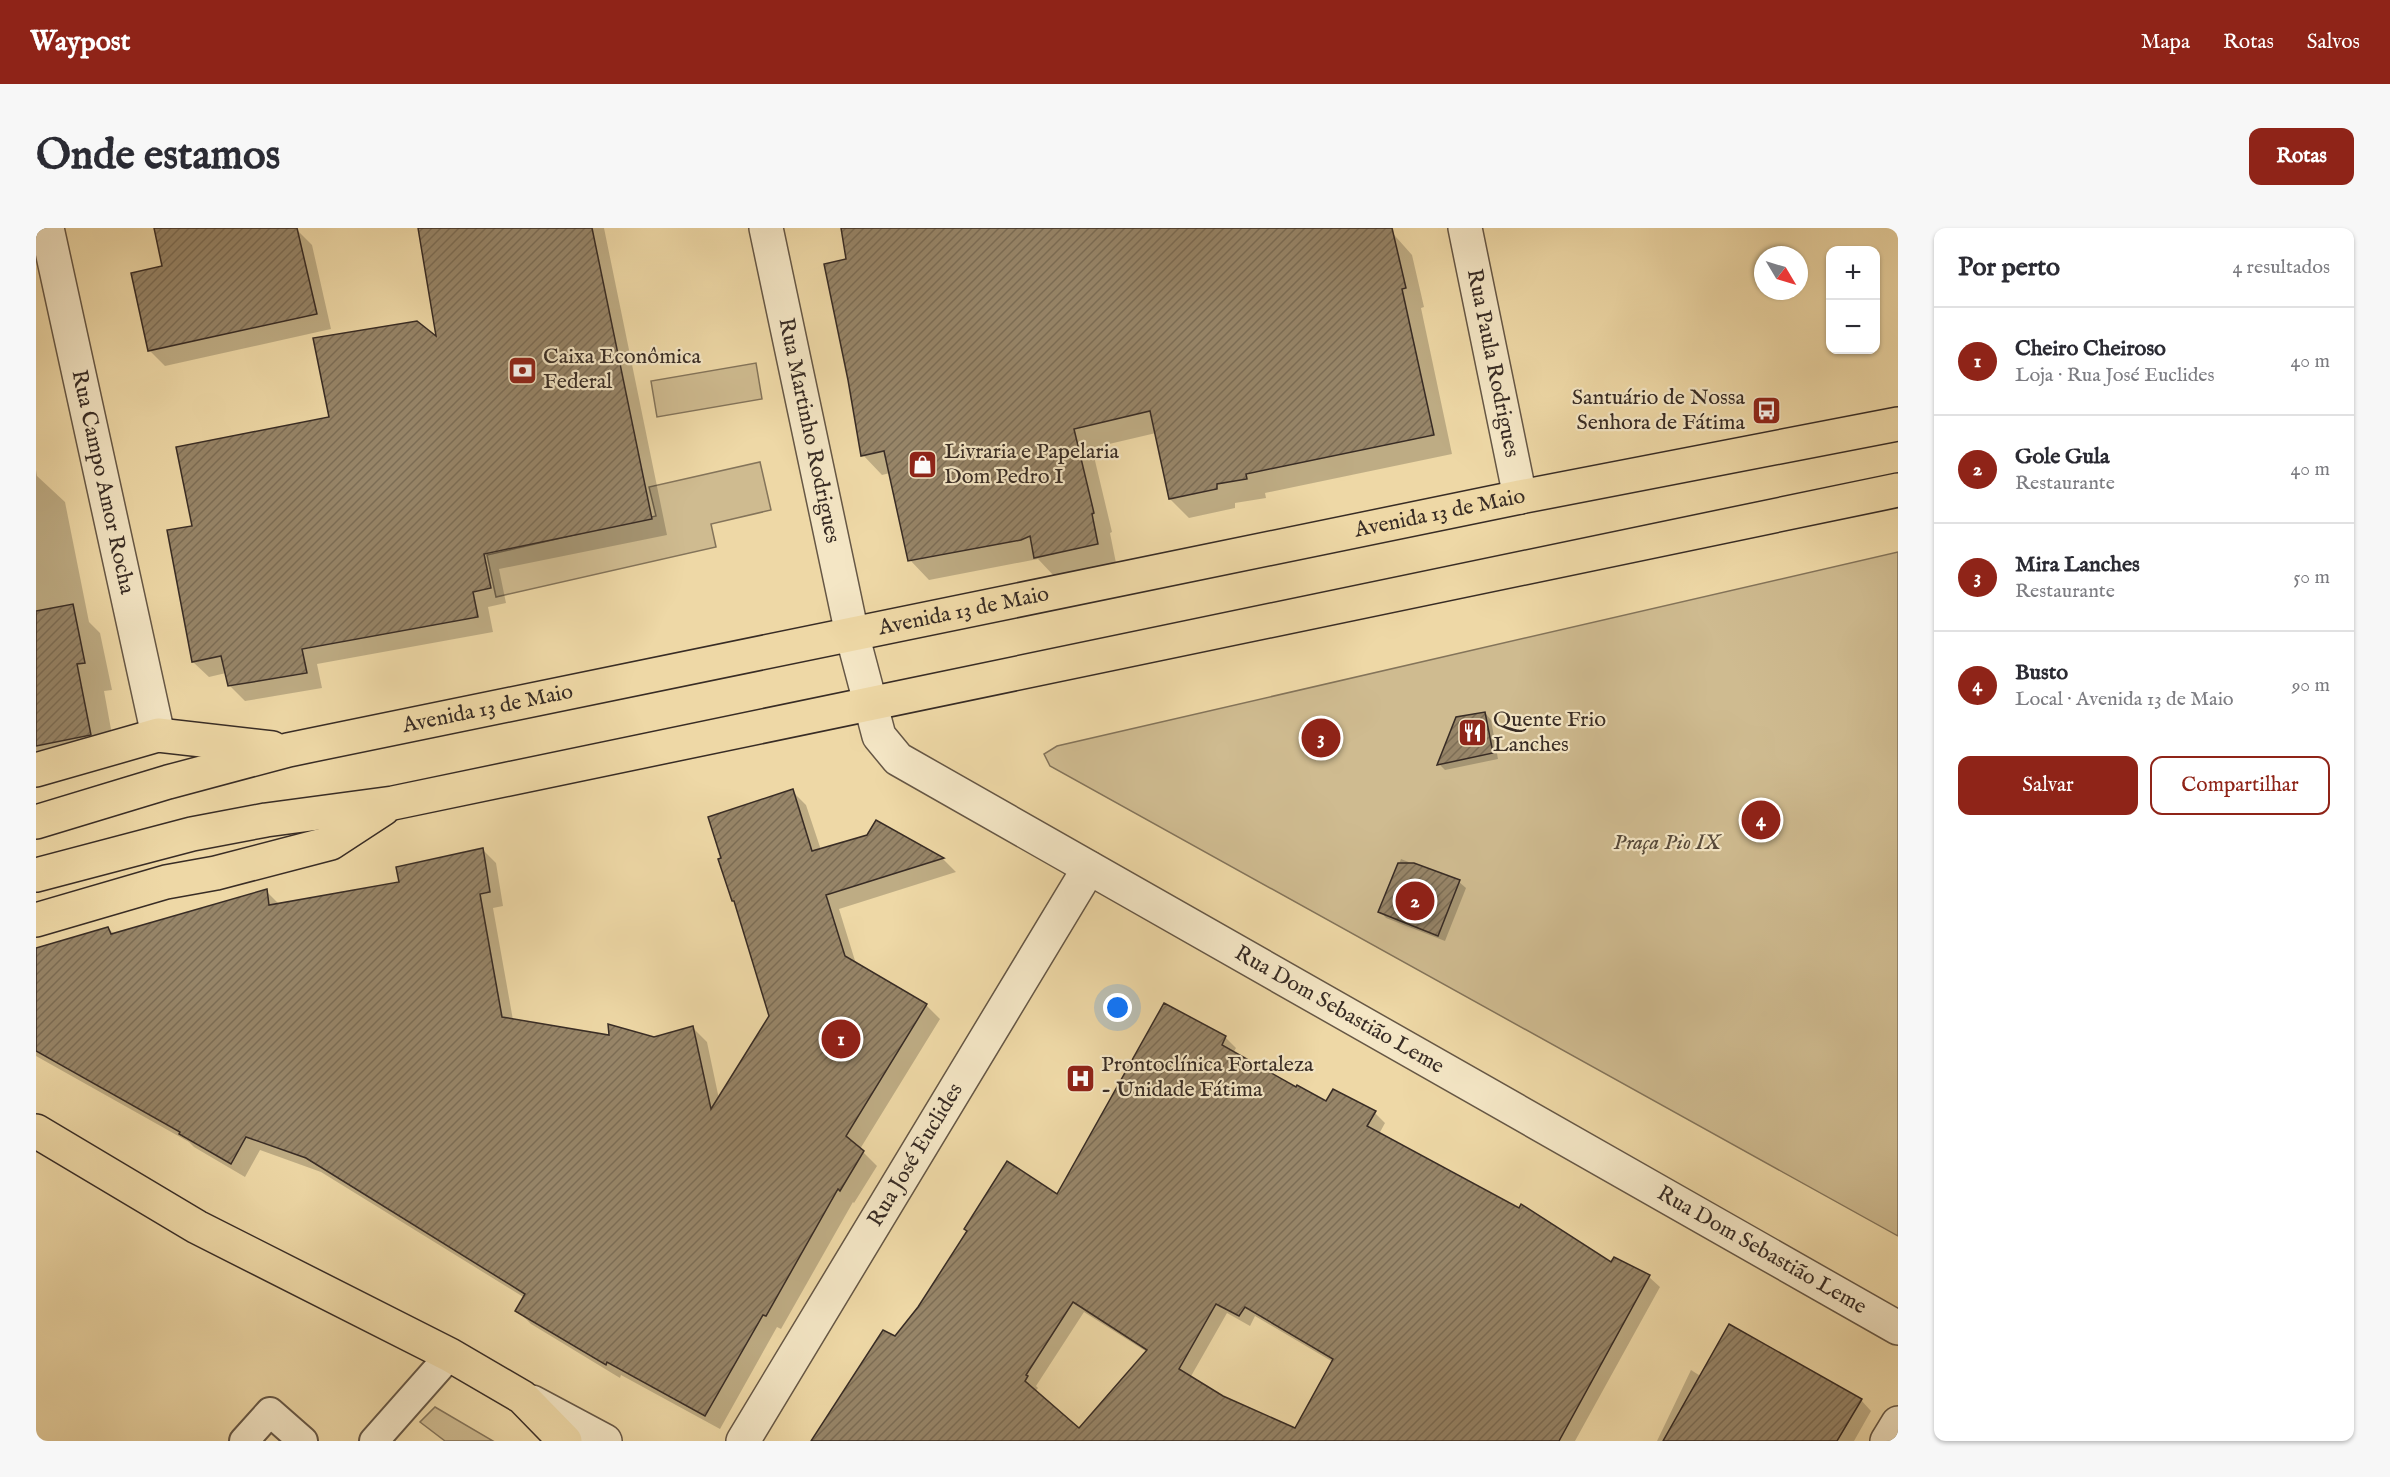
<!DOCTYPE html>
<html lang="pt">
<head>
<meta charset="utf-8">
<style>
  :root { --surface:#fff; --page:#f7f7f7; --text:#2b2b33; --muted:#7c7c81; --line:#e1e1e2; --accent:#8f2418 }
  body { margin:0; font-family:"IM FELL English",serif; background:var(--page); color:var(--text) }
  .controls { position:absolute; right:18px; top:18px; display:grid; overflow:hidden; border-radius:12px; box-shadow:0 2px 4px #0004 }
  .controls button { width:54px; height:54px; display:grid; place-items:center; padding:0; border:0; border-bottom:2px solid var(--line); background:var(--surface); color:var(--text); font:30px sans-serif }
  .compass { position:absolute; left:1718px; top:18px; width:54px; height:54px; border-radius:50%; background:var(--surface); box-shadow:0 2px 4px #0004; rotate:128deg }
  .you { position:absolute; left:1082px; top:780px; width:21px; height:21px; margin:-15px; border:4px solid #fff; border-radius:50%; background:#1a73e8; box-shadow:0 0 0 9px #1a73e833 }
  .badge { display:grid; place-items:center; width:39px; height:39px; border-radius:50%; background:var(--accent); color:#fff; font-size:20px; font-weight:700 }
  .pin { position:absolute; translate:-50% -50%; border:3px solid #fff; box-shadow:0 2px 6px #0006 }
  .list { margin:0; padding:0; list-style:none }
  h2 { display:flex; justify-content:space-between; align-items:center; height:78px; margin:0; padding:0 24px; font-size:26px }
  h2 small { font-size:20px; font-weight:400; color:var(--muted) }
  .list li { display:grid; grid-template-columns:39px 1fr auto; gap:18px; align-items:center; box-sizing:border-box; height:108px; padding:0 24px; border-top:2px solid var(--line) }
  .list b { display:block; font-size:22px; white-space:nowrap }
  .list p { margin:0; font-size:20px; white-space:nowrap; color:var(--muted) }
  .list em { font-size:20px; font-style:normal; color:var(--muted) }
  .actions { display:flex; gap:12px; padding:18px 24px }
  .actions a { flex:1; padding:14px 0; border:2px solid var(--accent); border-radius:12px; text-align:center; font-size:21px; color:var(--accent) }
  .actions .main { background:var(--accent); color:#fff }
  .map { position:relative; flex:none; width:1862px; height:1213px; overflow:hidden; border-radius:12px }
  header { display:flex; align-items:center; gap:36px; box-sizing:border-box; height:84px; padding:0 30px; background:var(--accent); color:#fff }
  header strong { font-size:28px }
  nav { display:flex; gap:33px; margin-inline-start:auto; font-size:21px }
  .intro { display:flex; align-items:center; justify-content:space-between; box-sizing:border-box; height:144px; padding:0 36px }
  h1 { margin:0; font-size:42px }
  .button { padding:15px 27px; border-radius:12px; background:var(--accent); color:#fff; font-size:21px; font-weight:700 }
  main { display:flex; gap:36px; padding:0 36px }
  aside { flex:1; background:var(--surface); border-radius:12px; box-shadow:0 2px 4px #0004 }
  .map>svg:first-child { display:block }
</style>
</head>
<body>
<header>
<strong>Waypost</strong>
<nav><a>Mapa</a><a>Rotas</a><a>Salvos</a></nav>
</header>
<div class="intro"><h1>Onde estamos</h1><a class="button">Rotas</a></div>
<main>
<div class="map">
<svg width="1862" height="1213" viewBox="0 0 1862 1213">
  <defs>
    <pattern id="building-hatch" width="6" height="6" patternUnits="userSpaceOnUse" patternTransform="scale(1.5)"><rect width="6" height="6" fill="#978568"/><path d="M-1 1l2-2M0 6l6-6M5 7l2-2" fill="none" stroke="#7c6d55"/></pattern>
  </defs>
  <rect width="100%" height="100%" fill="#eed8a6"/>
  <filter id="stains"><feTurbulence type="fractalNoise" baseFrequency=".00333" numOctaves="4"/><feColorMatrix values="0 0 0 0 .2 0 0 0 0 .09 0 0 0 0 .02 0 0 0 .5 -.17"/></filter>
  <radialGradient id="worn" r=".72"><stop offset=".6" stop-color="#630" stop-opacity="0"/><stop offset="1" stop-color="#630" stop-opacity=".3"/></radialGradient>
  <!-- green -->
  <g fill="#cfbb90" stroke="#84745a" stroke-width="1.5">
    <polygon points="720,135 726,171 621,189 615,153"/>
    <polygon points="724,234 735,282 675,296 680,319 460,369 451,327 620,288 613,259"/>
    <polygon points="1862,324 1862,1008 1014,538 1008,526 1021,518"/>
    <polygon points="399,1179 457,1213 409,1213 384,1194"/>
  </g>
  <!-- shadow -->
  <g fill="#0003" fill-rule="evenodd">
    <polygon points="120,0 259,0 276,17 295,101 129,138 113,122 127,39"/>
    <polygon points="383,0 568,0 631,307 463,341 470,375 452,379 457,404 281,436 286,460 209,473 193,457 190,445 173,449 157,434 158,299 295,190 402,112"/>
    <polygon points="807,0 1352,0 1376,27 1388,79 1385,80 1416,226 1229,265 1230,270 1199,275 1199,280 1153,290 1134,271 1120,205 1056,220 1076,304 1074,305 1080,335 1018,348 1002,331 893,352 874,332 854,245 846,247 827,227 790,37 812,32"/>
    <polygon points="0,242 1,248 29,274 53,394 64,405 76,462 68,463 81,534 0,548"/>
    <polygon points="1449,485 1455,492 1462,531 1409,542 1403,536"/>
    <polygon points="756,563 770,577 785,622 832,608 840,594 907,631 920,644 803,681 820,736 890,777 904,791 824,921 841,938 818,975 817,974 745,1101 741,1099 684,1201 585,1147 584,1150 495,1096 481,1082 489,1070 285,944 224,922 209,949 158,919 153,914 0,828 0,722 72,700 79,707 230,663 244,677 365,655 446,621 460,635 467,678 457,680 477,792 575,809 618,811 657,800 671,814 683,871 735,788 700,675 697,672"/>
    <polygon points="1365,631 1423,654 1430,660 1409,713 1350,690 1344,683"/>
    <path d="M1128,777L1189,809L1200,820L1197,825L1260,861L1291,875L1339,885L1349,895L1343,906L1576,1036L1579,1031L1613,1049L1624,1059L1539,1213H777L860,1110L1021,968ZM1048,1084L1111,1124L1043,1202L999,1164L1002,1160L1000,1158ZM1191,1085L1214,1098L1219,1088L1297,1134L1260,1202L1186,1169L1154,1150Z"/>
    <polygon points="1655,1142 1666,1149 1825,1172 1835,1183 1818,1213 1621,1213"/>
  </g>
  <!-- building -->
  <g fill="url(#building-hatch)" stroke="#382c25" stroke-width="1.5" fill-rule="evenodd">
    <polygon points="118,0 261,0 281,86 112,123 95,45 126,38"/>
    <polygon points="382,0 556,0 616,291 448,326 455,360 437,364 442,389 266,421 271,445 192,458 185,428 156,434 131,302 156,298 140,219 293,189 277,110 381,93 400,108"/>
    <polygon points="805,0 1356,0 1370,60 1366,61 1398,207 1210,246 1211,251 1181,256 1181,261 1133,271 1114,183 1038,201 1058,285 1056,286 1062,316 998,330 994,308 985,312 872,333 848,223 825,228 812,152 788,36 810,31"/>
    <polygon points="37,376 49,435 41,436 55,507 0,518 0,383"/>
    <polygon points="1449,484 1457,525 1401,537 1420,489"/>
    <polygon points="757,561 776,623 831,607 840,592 908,630 790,667 809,728 891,776 810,908 828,923 804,963 802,961 730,1088 727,1087 669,1188 571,1134 570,1137 479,1083 489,1066 270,930 210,909 195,936 143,906 144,904 0,823 0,720 72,699 75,706 231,661 233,677 363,654 360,639 447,620 454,664 444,666 466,789 573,807 572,796 618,809 657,798 675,881 733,788 698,673 696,673 682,631 685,630 672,589"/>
    <polygon points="1362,635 1378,635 1424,652 1402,708 1342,684"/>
    <path d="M1128,775L1190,808L1186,817L1260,859L1261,857L1290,873L1297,861L1340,883L1331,898L1483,980L1485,976L1575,1034L1578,1029L1614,1047L1523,1213H775L847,1102L859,1108L882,1079L931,1003L928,1001L971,933L1021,966ZM1037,1074L1111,1122L1043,1200L989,1153L992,1148L990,1147ZM1180,1076L1203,1088L1209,1079L1297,1131L1259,1200L1187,1168L1143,1141Z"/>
    <polygon points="1693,1096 1826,1171 1801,1213 1627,1213"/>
  </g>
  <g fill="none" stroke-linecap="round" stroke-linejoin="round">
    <defs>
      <g id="service">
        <polyline points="208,1213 234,1184 267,1213"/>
        <polyline points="338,1213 414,1127"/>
      </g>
      <g id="minor">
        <path id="s1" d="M11,0L122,507"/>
        <path id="s2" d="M730,0L816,406L843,508L862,531L1862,1100"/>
        <path id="s3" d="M1429,0L1484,269"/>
        <polyline points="496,1174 569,1213"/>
        <path id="s4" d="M707,1213L1053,640"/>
        <polyline points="1851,1213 1862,1195"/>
      </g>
      <g id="primary">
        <polyline points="0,542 122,507 236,520"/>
        <path id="s5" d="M0,594L132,554L252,522L1484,269L1862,196"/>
        <polyline points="0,647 156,606 230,592 357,575 1862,262"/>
        <polyline points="0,692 130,654 180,645 295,615 347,581"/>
        <polyline points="0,903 161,999 414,1127 486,1169 529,1213"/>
      </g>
    </defs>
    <!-- service casing -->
    <use href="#service" stroke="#665745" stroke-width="32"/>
    <!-- minor casing -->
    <use href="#minor" stroke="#665745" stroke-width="36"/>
    <!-- primary casing -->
    <use href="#primary" stroke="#382c25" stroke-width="36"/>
    <!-- service -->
    <use href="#service" stroke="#f4e6c5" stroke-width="28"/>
    <!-- minor -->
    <use href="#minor" stroke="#f4e6c5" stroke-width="33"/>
    <!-- primary -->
    <use href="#primary" stroke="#eed8a6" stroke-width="33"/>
  </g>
  <!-- icons -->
  <defs>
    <symbol id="bank-square" viewBox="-11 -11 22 22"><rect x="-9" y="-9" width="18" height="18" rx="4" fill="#8f2418" stroke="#f4e6c5"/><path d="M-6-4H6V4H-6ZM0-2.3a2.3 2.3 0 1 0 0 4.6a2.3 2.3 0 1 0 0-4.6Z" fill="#fff"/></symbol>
    <symbol id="bus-square" viewBox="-11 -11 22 22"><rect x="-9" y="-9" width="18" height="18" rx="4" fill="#8f2418" stroke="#f4e6c5"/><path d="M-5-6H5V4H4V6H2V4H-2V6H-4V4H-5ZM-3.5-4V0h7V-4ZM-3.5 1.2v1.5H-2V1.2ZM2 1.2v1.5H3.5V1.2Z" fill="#fff"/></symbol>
    <symbol id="shop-square" viewBox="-11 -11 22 22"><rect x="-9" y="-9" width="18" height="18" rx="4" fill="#8f2418" stroke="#f4e6c5"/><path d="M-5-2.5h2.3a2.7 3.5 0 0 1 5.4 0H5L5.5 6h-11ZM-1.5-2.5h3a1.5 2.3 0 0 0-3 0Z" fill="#fff"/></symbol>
    <symbol id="restaurant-square" viewBox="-11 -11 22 22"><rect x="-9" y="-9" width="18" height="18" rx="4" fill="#8f2418" stroke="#f4e6c5"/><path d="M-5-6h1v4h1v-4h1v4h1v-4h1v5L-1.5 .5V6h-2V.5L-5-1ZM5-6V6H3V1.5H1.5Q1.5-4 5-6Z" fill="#fff"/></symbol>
    <symbol id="hospital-square" viewBox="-11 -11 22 22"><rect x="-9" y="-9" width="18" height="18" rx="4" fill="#8f2418" stroke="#f4e6c5"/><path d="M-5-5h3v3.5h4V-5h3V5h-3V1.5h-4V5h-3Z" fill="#fff"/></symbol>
  </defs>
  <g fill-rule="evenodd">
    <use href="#bank-square" x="470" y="126" width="33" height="33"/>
    <use href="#bus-square" x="1714" y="166" width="33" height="33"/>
    <use href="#shop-square" x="870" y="220" width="33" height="33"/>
    <use href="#restaurant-square" x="1420" y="488" width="33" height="33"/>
    <use href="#hospital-square" x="1028" y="834" width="33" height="33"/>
  </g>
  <g text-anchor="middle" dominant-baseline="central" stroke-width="4.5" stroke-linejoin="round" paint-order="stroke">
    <!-- poi labels -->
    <g font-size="22" fill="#382c25" stroke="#f4e6c5" text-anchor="start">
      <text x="507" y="129">Caixa Econômica<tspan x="507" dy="25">Federal</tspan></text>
      <text x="1709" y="170" text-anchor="end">Santuário de Nossa<tspan x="1709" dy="25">Senhora de Fátima</tspan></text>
      <text x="908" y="224">Livraria e Papelaria<tspan x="908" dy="25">Dom Pedro I</tspan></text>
      <text x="1457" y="492">Quente Frio<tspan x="1457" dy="25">Lanches</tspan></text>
      <text x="1065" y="837">Prontoclínica Fortaleza<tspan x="1065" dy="25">- Unidade Fátima</tspan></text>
    </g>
    <!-- street labels -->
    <g font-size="22" fill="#382c25" stroke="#f4e6c5">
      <text stroke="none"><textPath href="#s3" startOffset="138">Rua Paula Rodrigues</textPath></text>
      <text stroke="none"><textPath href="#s2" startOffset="207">Rua Martinho Rodrigues</textPath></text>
      <text stroke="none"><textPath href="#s1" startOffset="260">Rua Campo Amor Rocha</textPath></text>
      <text stroke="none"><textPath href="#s5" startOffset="1438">Avenida 13 de Maio</textPath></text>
      <text stroke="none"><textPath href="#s5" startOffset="952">Avenida 13 de Maio</textPath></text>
      <text stroke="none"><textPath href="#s5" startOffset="466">Avenida 13 de Maio</textPath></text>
      <text stroke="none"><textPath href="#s2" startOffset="1058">Rua Dom Sebastião Leme</textPath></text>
      <text stroke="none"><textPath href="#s4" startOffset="334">Rua José Euclides</textPath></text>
      <text stroke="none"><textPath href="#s2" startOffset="1544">Rua Dom Sebastião Leme</textPath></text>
    </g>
    <!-- park labels -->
    <g font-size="22" font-style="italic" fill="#56493a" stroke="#f4e6c5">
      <text x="1631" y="615">Praça Pio IX</text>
    </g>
  </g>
  <rect width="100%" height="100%" filter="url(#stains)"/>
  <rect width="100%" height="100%" fill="url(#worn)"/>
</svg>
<div class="controls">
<button>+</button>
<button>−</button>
</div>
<svg class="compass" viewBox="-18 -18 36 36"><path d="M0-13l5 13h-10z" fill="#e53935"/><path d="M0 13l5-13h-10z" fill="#7c7c81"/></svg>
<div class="you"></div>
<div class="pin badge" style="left:805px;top:811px">1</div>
<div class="pin badge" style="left:1379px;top:673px">2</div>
<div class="pin badge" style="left:1285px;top:510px">3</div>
<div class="pin badge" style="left:1725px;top:592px">4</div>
</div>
<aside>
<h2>Por perto<small>4 resultados</small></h2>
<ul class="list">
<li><span class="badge">1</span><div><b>Cheiro Cheiroso</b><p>Loja · Rua José Euclides</p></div><em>40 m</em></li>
<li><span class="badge">2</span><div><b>Gole Gula</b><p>Restaurante</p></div><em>40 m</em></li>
<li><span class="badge">3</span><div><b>Mira Lanches</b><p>Restaurante</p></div><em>50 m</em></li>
<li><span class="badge">4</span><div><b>Busto</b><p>Local · Avenida 13 de Maio</p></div><em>90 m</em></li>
</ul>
<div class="actions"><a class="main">Salvar</a><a>Compartilhar</a></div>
</aside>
</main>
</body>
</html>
